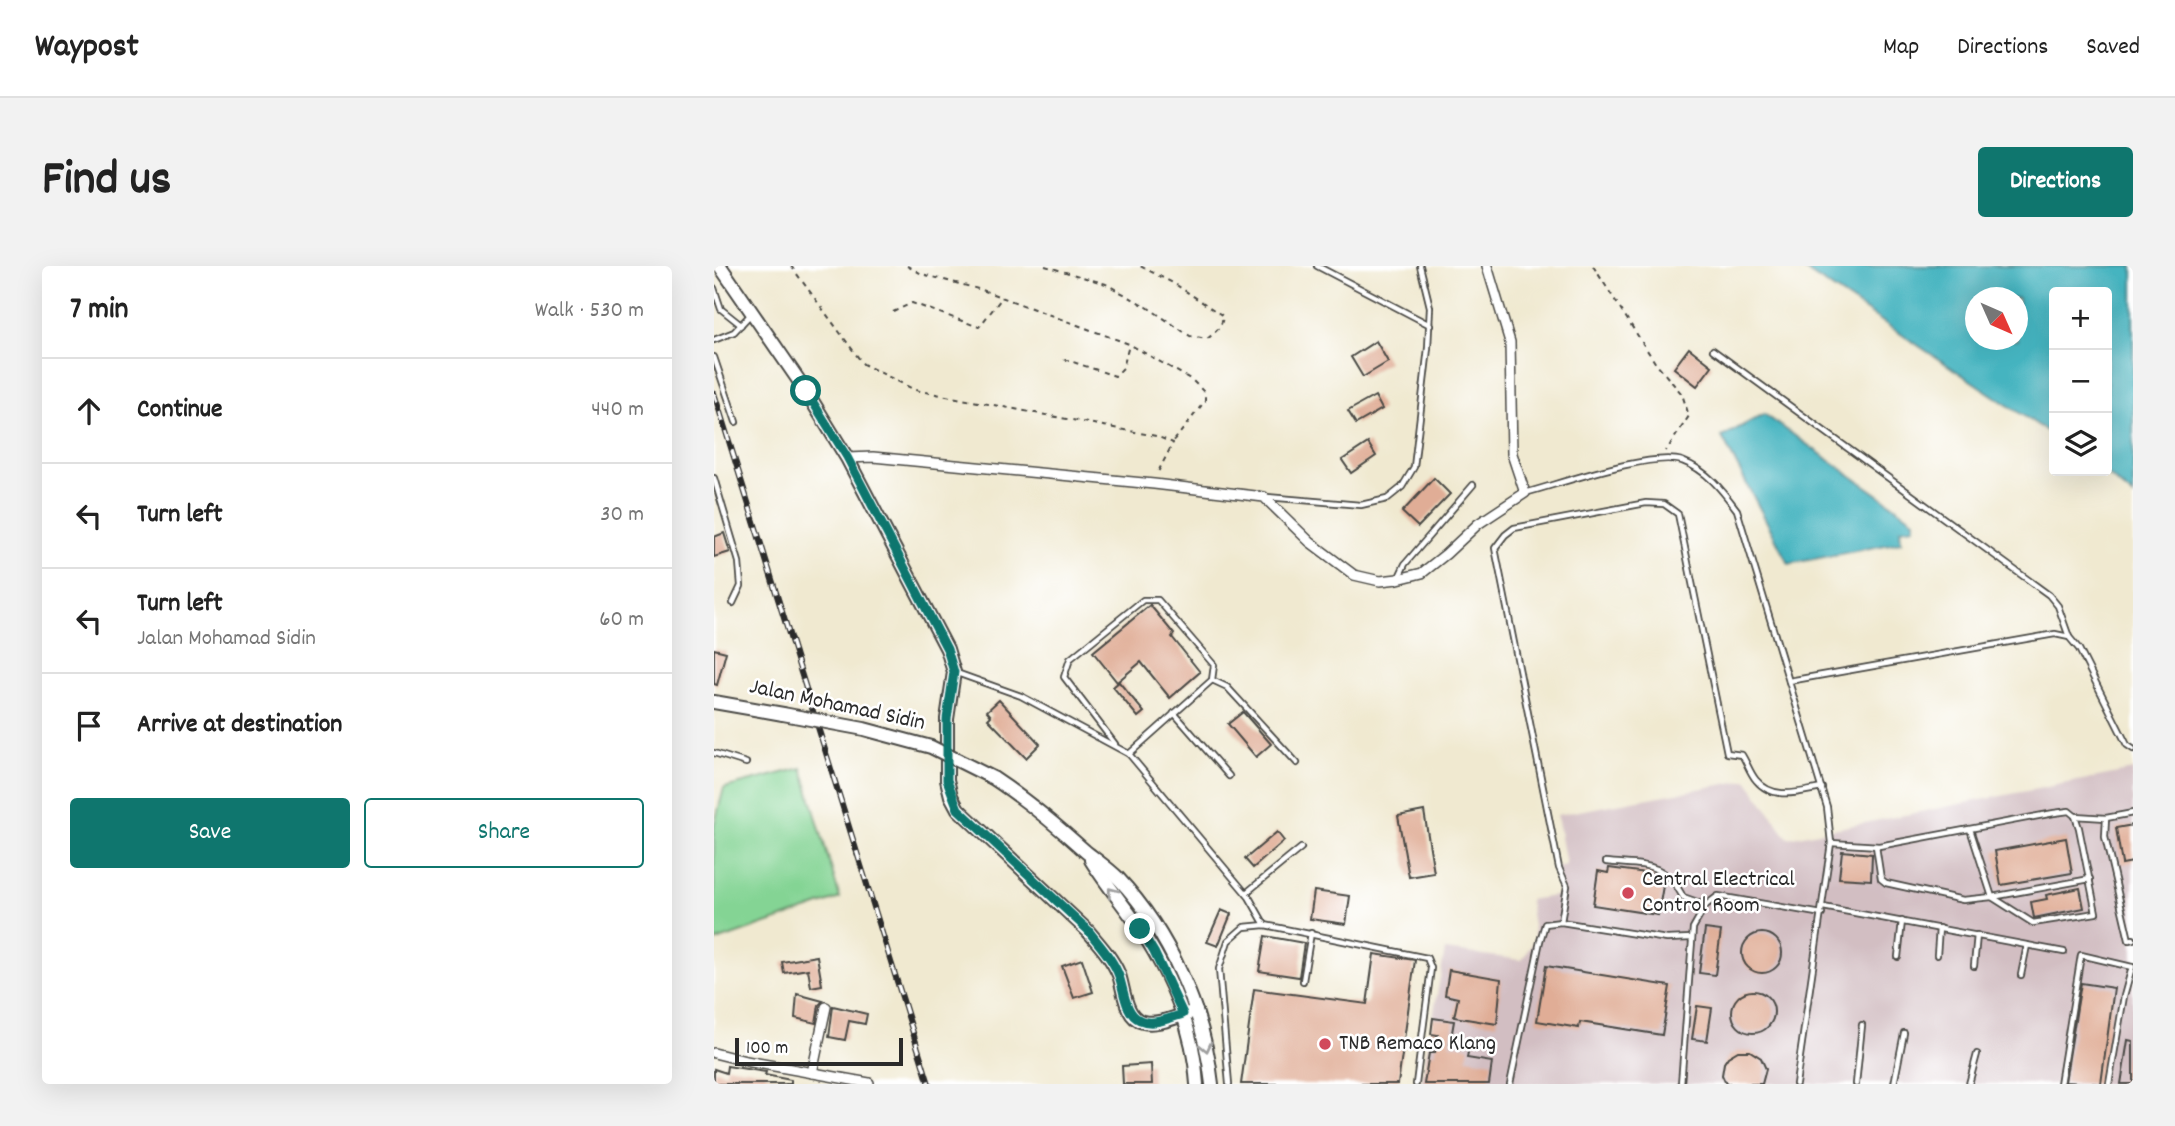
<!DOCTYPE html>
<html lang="en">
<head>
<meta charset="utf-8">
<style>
  :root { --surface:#fff; --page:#f2f2f2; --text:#222; --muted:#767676; --line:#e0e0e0; --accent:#0f766e }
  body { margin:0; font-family:Dekko,sans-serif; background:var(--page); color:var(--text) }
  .controls { position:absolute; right:21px; top:21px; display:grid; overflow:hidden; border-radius:7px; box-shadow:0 7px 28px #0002 }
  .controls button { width:63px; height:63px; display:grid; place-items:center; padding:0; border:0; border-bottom:2px solid var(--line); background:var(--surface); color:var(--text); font:35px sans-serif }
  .compass { position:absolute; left:1251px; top:21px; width:63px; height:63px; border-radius:50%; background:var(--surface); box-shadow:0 7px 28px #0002; rotate:135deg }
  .scale { position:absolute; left:21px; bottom:18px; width:168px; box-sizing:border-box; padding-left:7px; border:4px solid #2b2b2b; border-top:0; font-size:19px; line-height:24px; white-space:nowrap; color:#2b2b2b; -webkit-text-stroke:5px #fff; paint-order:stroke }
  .stop { position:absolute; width:21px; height:21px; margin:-16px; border:5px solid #0f766e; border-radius:50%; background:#fff }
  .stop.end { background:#0f766e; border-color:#fff; box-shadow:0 2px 7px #0008 }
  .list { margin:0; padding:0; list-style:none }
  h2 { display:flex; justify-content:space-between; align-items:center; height:91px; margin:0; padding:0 28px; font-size:30px }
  h2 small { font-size:23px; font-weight:400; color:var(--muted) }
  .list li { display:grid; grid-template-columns:46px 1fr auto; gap:21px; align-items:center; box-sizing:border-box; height:105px; padding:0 28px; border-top:2px solid var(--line) }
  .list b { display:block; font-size:26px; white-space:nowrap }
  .list p { margin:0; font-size:23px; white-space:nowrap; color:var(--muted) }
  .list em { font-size:23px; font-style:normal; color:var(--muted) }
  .actions { display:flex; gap:14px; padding:21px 28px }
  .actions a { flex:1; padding:16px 0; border:2px solid var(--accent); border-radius:7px; text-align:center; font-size:24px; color:var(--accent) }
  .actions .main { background:var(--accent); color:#fff }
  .icon { flex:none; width:38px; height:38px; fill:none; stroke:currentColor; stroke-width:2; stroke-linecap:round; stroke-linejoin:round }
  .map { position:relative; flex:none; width:1419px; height:818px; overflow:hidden; border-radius:7px }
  header { display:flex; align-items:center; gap:42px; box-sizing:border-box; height:98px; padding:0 35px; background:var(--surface); border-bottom:2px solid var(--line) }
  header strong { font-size:33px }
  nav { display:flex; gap:38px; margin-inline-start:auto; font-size:24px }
  .intro { display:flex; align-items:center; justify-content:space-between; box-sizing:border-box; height:168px; padding:0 42px }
  h1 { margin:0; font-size:49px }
  .button { padding:18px 32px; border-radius:7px; background:var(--accent); color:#fff; font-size:24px; font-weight:700 }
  main { display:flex; gap:42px; padding:0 42px }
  aside { flex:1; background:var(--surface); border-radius:7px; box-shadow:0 7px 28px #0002 }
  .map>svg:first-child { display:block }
</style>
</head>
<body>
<header>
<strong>Waypost</strong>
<nav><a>Map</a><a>Directions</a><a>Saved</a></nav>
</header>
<div class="intro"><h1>Find us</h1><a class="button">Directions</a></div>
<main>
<aside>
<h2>7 min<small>Walk · 530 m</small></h2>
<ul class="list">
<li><svg class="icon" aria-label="ahead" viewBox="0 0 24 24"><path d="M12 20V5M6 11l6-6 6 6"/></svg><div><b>Continue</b></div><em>440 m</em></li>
<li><svg class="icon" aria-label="left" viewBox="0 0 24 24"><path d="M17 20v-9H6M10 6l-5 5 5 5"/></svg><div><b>Turn left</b></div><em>30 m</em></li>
<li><svg class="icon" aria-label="left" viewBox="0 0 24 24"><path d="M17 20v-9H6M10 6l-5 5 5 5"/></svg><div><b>Turn left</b><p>Jalan Mohamad Sidin</p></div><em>60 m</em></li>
<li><svg class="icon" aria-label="arrive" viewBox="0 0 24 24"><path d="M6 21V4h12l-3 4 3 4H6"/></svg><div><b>Arrive at destination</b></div></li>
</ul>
<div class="actions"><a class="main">Save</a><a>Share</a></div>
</aside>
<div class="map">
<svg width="1419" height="818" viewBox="0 0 1419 818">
  <rect width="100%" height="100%" fill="#fff"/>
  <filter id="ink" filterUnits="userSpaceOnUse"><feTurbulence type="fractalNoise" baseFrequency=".0143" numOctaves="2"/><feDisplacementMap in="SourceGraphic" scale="14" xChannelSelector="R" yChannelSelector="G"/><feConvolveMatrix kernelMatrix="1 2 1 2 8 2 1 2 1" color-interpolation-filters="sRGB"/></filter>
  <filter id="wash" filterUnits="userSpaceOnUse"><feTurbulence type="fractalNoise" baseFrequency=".00686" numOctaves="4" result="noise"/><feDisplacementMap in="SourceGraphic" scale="28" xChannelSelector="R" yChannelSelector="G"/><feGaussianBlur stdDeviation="1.57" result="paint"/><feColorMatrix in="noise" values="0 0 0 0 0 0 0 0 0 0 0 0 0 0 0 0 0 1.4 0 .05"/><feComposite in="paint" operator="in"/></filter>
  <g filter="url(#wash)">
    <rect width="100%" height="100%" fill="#f0e9d0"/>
    <!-- industrial -->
    <polygon fill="#d2bec2" points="1419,504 1419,818 707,818 731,684 808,694 821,673 815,634 845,629 840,603 852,599 843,549 1033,514 1074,572"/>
    <!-- green -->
    <polygon fill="#84d494" stroke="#588060" stroke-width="2" points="88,502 126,632 0,676 0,560 10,522"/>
    <!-- water -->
    <g fill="#45b4c0" stroke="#387076" stroke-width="2" fill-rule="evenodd">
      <path d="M1085,0H1419V230L1389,205H1393V26H1340V170ZM1262,32H1304V74H1262Z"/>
      <polygon points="1050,148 1200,254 1200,261 1186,263 1187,276 1075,298 1008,171"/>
    </g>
    <g id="blocks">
      <!-- building -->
      <g fill="#e0ad96">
        <polygon points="662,75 674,96 649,111 637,91"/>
        <polygon points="975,82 998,100 983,120 960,102"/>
        <polygon points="661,130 668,143 642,158 634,145"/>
        <polygon points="654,177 662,190 637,207 628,194"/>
        <polygon points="720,212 736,228 704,261 688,246"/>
        <polygon points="10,267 16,286 0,291 0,271"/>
        <polygon points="436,339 460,368 458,371 486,406 456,432 427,396 403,416 379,386"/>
        <polygon points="0,383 12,386 3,419 0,418"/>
        <polygon points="405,416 430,446 424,451 399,421"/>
        <polygon points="285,434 326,478 312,492 274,453 277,450 273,445"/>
        <polygon points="529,446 557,478 542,491 514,458"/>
        <polygon points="710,545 720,607 695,611 684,550"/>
        <polygon points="1419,559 1419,596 1408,598 1402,562"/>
        <polygon points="563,566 570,575 539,602 531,593"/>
        <polygon points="1352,572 1358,607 1287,619 1281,585"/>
        <polygon points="1128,585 1158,588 1157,614 1125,612"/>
        <polygon points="895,602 940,608 939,613 950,614 944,649 879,639 884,605 894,607"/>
        <polygon points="1366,622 1370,642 1320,652 1317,636 1333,633 1332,629"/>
        <polygon points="600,625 636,630 632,658 596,653"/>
        <polygon points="507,644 517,648 504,680 493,676"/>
        <polygon points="991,663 1007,665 1001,709 985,707"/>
        <circle cx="1048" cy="687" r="20"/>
        <polygon points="551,670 590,677 585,711 545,705"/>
        <polygon points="660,688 701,694 684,818 527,818 540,723 653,738"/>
        <polygon points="103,690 108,719 97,721 94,703 70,707 68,696"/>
        <polygon points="368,693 379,726 360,732 348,700"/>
        <polygon points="832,700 956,720 948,769 866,756 865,762 823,755"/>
        <polygon points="735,704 787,713 783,758 740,751 744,732 731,729"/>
        <polygon points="1367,717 1400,722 1387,818 1351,816"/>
        <circle cx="1039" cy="746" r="21"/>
        <polygon points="83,728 109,735 105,739 102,757 81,752"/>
        <polygon points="119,740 153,748 151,758 135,755 131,774 115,771"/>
        <polygon points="983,740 998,742 993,775 978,773"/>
        <polygon points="719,752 740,755 736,778 755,780 753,792 778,796 775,818 710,818 715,787 721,787 724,769 717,768"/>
        <polygon points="1414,774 1419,775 1419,818 1407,818"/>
        <polygon points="1024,785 1036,785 1047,792 1052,803 1048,818 1012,818 1008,809 1010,797 1014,791"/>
        <polygon points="437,798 438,818 409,818 408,800"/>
        <polygon points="13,800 52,806 51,809 77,814 77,818 0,818 0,803 12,807"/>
      </g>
    </g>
  </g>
  <g filter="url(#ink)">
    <use href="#blocks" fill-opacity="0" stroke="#494844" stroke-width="2"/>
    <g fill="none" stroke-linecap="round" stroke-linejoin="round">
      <defs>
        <g id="lane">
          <polyline points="603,0 716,59"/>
          <polyline points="0,22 7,43 27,59"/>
          <polyline points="0,74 20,66 36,49"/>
          <polyline points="999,84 1335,329 1344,340 1355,371"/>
          <polyline points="0,91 22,156"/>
          <polyline points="0,212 25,296 27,320 19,337"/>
          <path d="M811,227C845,218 938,185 968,195C993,204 1008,224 1023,244L1113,541L1117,577L1082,818"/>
          <polyline points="553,231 647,239 673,233 688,221 700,201 714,82 716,41 706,0"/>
          <polyline points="684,313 691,298 759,219"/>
          <polyline points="240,406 307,430 415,488 535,631 551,659"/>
          <polyline points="498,414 513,421 583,497"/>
          <polyline points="1075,415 1341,368 1355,371 1365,383 1413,479 1419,483"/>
          <polyline points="460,447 515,510"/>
          <polyline points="401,478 350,411 356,393 429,334 444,334 500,399 498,414 415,488"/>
          <polyline points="0,487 32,497"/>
          <polyline points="1419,547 1392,552 1391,571 1415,674 1419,673"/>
          <polyline points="1361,550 1392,552"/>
          <polyline points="1117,577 1165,580 1340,547 1355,545 1361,550 1365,562 1382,647 1319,657 1278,631 1256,563"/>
          <polyline points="1162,580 1167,613 1172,617 1249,634 1278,631 1376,613"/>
          <path d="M892,596C929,600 950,594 969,631L992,639"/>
          <polyline points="532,627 587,582"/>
          <polyline points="1109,641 1350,686"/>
          <path d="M847,656L853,620L845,602L781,282L791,269L800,262L932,237L950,238L964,248L1013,487L1028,489C1033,497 1036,507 1042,514C1059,535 1085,526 1108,522"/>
          <polyline points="1223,689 1225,662"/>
          <polyline points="1184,691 1188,655"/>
          <polyline points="1260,700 1263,669"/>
          <polyline points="1307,709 1313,679"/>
          <polyline points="589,715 597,667"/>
          <polyline points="515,818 505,703 514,675 530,661 551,659 713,692 717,702 702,818"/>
          <polyline points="796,818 826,675 831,658 847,656 953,673 978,672"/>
          <polyline points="967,818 979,662 992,639 1004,630 1108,648"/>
          <polyline points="1142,818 1148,759"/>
          <polyline points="1180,818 1190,767"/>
          <polyline points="1255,818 1263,788"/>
          <polyline points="1346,818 1367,689 1418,701"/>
          <polyline points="1395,818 1410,730 1418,701"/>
        </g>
        <g id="street">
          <polyline points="133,192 159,191 440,218 550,231 596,276 640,309 666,315 684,313 708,307 732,288 764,258 811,227 798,188 796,76 773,0"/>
          <polyline points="0,787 32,795 155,817"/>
          <polyline points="98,807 112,741"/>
        </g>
        <g id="secondary">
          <path d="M6,0L92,125L133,192L233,383L240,406L233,453V514L237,530L244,543L374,665C385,678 398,692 405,709C410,723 411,752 429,756C444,760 466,749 482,745"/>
          <polyline points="0,436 69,448"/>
          <path d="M279,512C314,535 340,557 371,585C382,594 394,602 404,612C455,666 490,744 498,818"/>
          <path d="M377,594C392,618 409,638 425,661C455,707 480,762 483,818"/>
        </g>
      </defs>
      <!-- lane casing -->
      <use href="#lane" stroke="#494844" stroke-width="8"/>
      <!-- street casing -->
      <use href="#street" stroke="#494844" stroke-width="12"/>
      <!-- secondary casing -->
      <use href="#secondary" stroke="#494844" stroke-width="16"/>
      <!-- path -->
      <g stroke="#494844" stroke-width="2" stroke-dasharray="5 5" stroke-linecap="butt">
        <polyline points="77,0 149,98 201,124 442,170 459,177 443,208"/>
        <polyline points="193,0 208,8 268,24 415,78 478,114 491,127 491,135 459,176"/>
        <path d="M331,0L392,18L433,41L476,70L493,73C502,66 508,61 509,50L461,18L426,0"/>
        <polyline points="879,0 942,98 968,128 975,150 952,185"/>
        <polyline points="179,46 198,37 265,61 287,33"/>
        <polyline points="350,93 401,110 409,102 415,79"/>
      </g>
      <!-- lane -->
      <use href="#lane" stroke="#fff" stroke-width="4.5"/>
      <!-- street -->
      <use href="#street" stroke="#fff" stroke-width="9"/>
      <!-- secondary -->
      <use href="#secondary" stroke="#fff" stroke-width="12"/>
      <defs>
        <polyline id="rail" points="0,127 215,818"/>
      </defs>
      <!-- rail casing -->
      <use href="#rail" stroke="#2b2b2b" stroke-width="6"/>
      <!-- rail -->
      <use href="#rail" stroke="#fff" stroke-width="3.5" stroke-dasharray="10" stroke-linecap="butt"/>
      <defs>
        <polyline id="secondary-bridge" points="69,448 150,463 217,481 279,512"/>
      </defs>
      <!-- secondary-bridge casing -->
      <use href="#secondary-bridge" stroke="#494844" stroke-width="16" stroke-linecap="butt"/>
      <!-- secondary-bridge -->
      <use href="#secondary-bridge" stroke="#fff" stroke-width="12"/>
    </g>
    <!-- one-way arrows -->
    <defs><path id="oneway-chevron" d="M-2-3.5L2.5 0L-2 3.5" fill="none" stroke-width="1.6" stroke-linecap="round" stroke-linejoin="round" transform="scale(1.75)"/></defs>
    <g stroke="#a0a0a0">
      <use href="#oneway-chevron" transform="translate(398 626) rotate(-128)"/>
      <use href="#oneway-chevron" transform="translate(492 781) rotate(77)"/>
    </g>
  </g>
  <g fill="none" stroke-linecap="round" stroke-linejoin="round" filter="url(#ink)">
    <!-- route -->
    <path stroke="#0f766e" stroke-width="9" d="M92,125L133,191L233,383L240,406L233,453V514L244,543L374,664C385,679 399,693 405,710C410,724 411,748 426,754C439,760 456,752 469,748L440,686L426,663"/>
  </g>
  <!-- markers -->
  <g fill="#d1495b" stroke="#fff" stroke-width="2.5">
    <circle cx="914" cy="627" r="7"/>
    <circle cx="611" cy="778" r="7"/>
  </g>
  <g text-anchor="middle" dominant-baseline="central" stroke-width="5" stroke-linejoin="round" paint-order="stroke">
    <!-- street labels -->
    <g font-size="23" fill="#2b2b2b" stroke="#fff">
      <text transform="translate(123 440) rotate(12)">Jalan Mohamad Sidin</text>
    </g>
    <!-- poi labels -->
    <g font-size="23" fill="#2b2b2b" stroke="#fff" text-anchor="start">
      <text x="928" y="614">Central Electrical<tspan x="928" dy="26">Control Room</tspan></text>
      <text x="625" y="778">TNB Remaco Klang</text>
    </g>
  </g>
</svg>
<div class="controls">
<button>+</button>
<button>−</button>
<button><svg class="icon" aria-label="layers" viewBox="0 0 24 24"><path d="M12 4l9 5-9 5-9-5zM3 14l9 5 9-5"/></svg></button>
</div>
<svg class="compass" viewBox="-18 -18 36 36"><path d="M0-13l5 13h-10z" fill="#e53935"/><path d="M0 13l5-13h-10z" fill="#767676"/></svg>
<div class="scale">100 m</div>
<div class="stop" style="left:92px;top:125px"></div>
<div class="stop end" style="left:426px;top:663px"></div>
</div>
</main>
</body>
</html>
